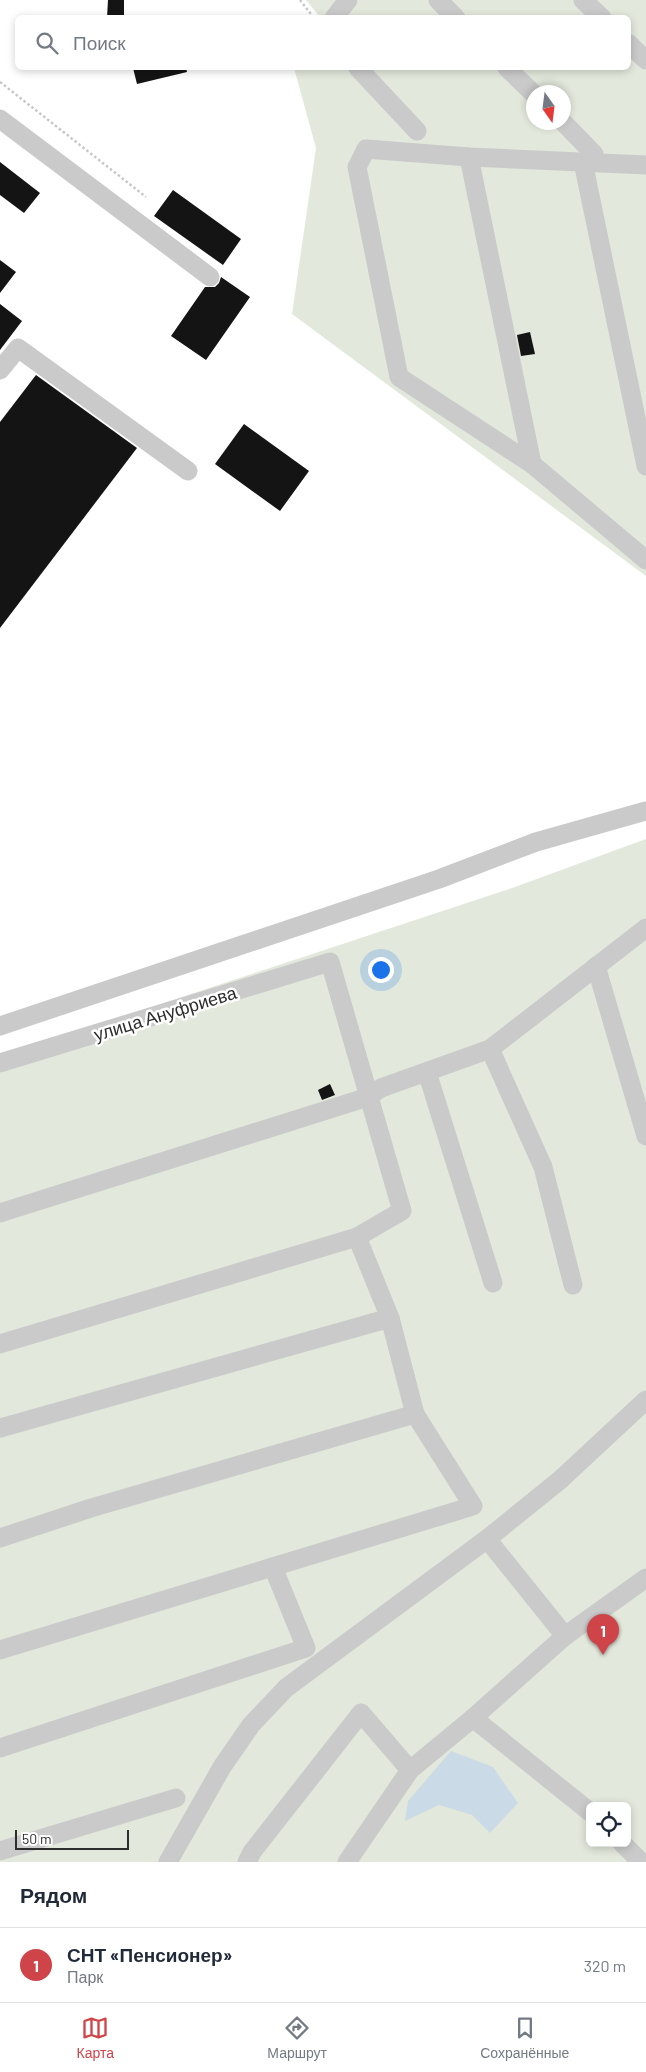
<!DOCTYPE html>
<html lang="ru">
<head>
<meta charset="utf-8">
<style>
  :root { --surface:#fff; --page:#f6f6f7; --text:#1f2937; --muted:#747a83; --line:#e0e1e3; --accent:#cf4448 }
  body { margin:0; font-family:Barlow,sans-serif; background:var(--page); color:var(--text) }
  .controls { position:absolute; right:15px; bottom:15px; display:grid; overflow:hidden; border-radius:8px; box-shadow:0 2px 8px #0003 }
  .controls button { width:45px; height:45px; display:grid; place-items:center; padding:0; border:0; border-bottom:1px solid var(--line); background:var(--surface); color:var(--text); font:25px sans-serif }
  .compass { position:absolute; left:526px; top:85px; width:45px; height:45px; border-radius:50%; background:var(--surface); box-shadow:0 2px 8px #0003; rotate:166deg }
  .scale { position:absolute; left:15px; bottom:12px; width:114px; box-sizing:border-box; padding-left:5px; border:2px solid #2d2d2d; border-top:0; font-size:14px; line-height:18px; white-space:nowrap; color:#2d2d2d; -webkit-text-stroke:4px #fff; paint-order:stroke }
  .you { position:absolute; left:380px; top:969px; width:18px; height:18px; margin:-12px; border:4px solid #fff; border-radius:50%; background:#1a73e8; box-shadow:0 0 0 8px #1a73e833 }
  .badge { display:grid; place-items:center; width:32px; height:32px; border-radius:50%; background:var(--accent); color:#fff; font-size:16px; font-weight:700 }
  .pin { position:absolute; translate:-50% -41px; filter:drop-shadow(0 1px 2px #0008) }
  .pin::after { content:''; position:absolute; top:26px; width:18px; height:15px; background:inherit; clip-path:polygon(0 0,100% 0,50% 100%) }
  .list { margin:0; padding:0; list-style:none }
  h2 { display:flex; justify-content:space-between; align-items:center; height:65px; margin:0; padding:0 20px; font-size:21px }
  h2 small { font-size:16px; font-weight:400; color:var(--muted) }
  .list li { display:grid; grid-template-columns:32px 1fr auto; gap:15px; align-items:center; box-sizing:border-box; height:75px; padding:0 20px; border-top:1px solid var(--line) }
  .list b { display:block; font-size:19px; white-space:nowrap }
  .list p { margin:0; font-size:16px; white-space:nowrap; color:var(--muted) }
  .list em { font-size:16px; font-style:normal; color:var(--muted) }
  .icon { flex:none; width:28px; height:28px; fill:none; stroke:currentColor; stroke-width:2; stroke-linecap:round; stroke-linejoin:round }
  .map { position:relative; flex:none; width:646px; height:1862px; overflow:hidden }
  .search { position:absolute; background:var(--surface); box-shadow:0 2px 8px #0003; left:15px; right:15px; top:15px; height:55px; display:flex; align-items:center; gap:12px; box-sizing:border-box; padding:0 18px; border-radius:8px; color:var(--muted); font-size:19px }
  .sheet { height:140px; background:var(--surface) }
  nav { display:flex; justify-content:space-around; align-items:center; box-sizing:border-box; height:70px; border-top:1px solid var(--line); background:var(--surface); font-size:14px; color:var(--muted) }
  nav a { display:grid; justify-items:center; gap:2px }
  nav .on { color:var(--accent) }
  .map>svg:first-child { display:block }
</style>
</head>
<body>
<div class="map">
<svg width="646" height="1862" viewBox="0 0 646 1862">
  <rect width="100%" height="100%" fill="#fff"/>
  <!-- green -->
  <g fill="#e2e8dc" fill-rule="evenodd">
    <polygon points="306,0 341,0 326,18 320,17"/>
    <path d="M355,0H646V576L292,314L316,148L294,68H628V18L339,17ZM534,92H564V122H534Z"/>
    <path d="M646,839V1862H0V1055L61,1037L515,887ZM590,1806H627V1843H590Z"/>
  </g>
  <!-- water -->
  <polygon fill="#cadae6" points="451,1751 493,1767 518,1803 490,1833 472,1815 439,1805 405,1821 408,1801"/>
  <!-- building -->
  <g fill="#141414">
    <polygon points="108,0 124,0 124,18 107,18"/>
    <polygon points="133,68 186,68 187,72 137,84"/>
    <polygon points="0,162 40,193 24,213 0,195"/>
    <polygon points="173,190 241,239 223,265 154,216"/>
    <polygon points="0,260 16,272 0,293"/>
    <polygon points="221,277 250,297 206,360 171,336 205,287 215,287 219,283"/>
    <polygon points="0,304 22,321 0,350"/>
    <polygon points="530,332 535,354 521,356 517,335"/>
    <polygon points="36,375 137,448 0,628 0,422"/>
    <polygon points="244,424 309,471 280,511 215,464"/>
    <polygon points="330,1084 335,1095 322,1100 318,1090"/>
  </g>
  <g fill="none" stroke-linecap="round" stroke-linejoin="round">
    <!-- path -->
    <g stroke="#c7c7c7" stroke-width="2.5" stroke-dasharray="2.5 2.5" stroke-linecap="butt">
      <polyline points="300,0 314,18"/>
      <polyline points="0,82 146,197"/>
    </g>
    <!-- minor -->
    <g stroke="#cacaca" stroke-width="19">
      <polyline points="438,0 456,18"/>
      <polyline points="583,0 602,18"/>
      <polyline points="334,18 348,0"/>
      <polyline points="628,43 646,60"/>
      <polyline points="358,68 417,131"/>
      <polyline points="507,68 534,94"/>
      <polyline points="0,119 210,277"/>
      <polyline points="563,122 594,154"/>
      <polyline points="469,157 532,464"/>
      <polyline points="583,162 646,466"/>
      <polyline points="646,165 469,157 366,149 357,167 399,377 532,464 646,560"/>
      <polyline points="0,370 18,348 188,471"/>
      <polyline points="596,966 646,1136"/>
      <polyline points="0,1026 439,879 536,842 646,811"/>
      <polyline points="490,1049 543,1167 573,1285"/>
      <polyline points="0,1063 330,962 402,1211 357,1237 0,1344"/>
      <polyline points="427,1072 493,1283"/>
      <polyline points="0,1213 368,1097 381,1088 490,1049 646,928"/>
      <polyline points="0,1428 390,1318"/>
      <polyline points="0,1538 91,1508 415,1414"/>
      <polyline points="487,1539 565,1636"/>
      <polyline points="0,1650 473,1506 415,1414 390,1318 357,1237"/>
      <polyline points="473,1718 590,1812"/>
      <polyline points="0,1748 306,1648 273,1567"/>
      <polyline points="622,1843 641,1862"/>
      <polyline points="0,1851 176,1798"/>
      <polyline points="168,1862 222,1767 251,1725 286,1688 487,1539 560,1480 646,1400"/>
      <polyline points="247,1862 252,1852 361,1713 410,1770"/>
      <polyline points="347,1862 410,1770 473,1718 565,1636 646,1578"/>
    </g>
  </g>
  <g text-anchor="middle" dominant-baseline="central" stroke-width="5" stroke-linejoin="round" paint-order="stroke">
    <!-- street labels -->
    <g font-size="18" fill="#2d2d2d" stroke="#fff">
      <text transform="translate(165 1013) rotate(-17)">улица Ануфриева</text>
    </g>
  </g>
</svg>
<div class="controls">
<button><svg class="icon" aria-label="locate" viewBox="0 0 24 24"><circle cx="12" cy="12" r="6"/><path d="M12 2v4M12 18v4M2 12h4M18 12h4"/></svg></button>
</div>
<svg class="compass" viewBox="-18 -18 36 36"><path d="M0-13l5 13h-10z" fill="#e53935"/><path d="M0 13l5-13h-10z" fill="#747a83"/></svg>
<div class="scale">50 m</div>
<div class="you"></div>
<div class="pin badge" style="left:603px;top:1655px">1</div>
<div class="search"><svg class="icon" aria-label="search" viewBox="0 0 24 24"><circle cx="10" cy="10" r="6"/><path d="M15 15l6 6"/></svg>Поиск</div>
</div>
<section class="sheet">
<h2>Рядом<small></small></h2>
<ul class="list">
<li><span class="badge">1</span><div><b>СНТ «Пенсионер»</b><p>Парк</p></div><em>320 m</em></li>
</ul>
</section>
<nav>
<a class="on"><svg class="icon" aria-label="map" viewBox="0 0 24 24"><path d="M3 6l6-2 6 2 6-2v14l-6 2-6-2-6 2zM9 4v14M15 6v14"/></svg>Карта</a>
<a><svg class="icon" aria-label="directions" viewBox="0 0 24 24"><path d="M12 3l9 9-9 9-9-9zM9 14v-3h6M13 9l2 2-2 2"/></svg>Маршрут</a>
<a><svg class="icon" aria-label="saved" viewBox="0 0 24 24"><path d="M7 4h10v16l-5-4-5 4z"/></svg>Сохранённые</a>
</nav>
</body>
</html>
